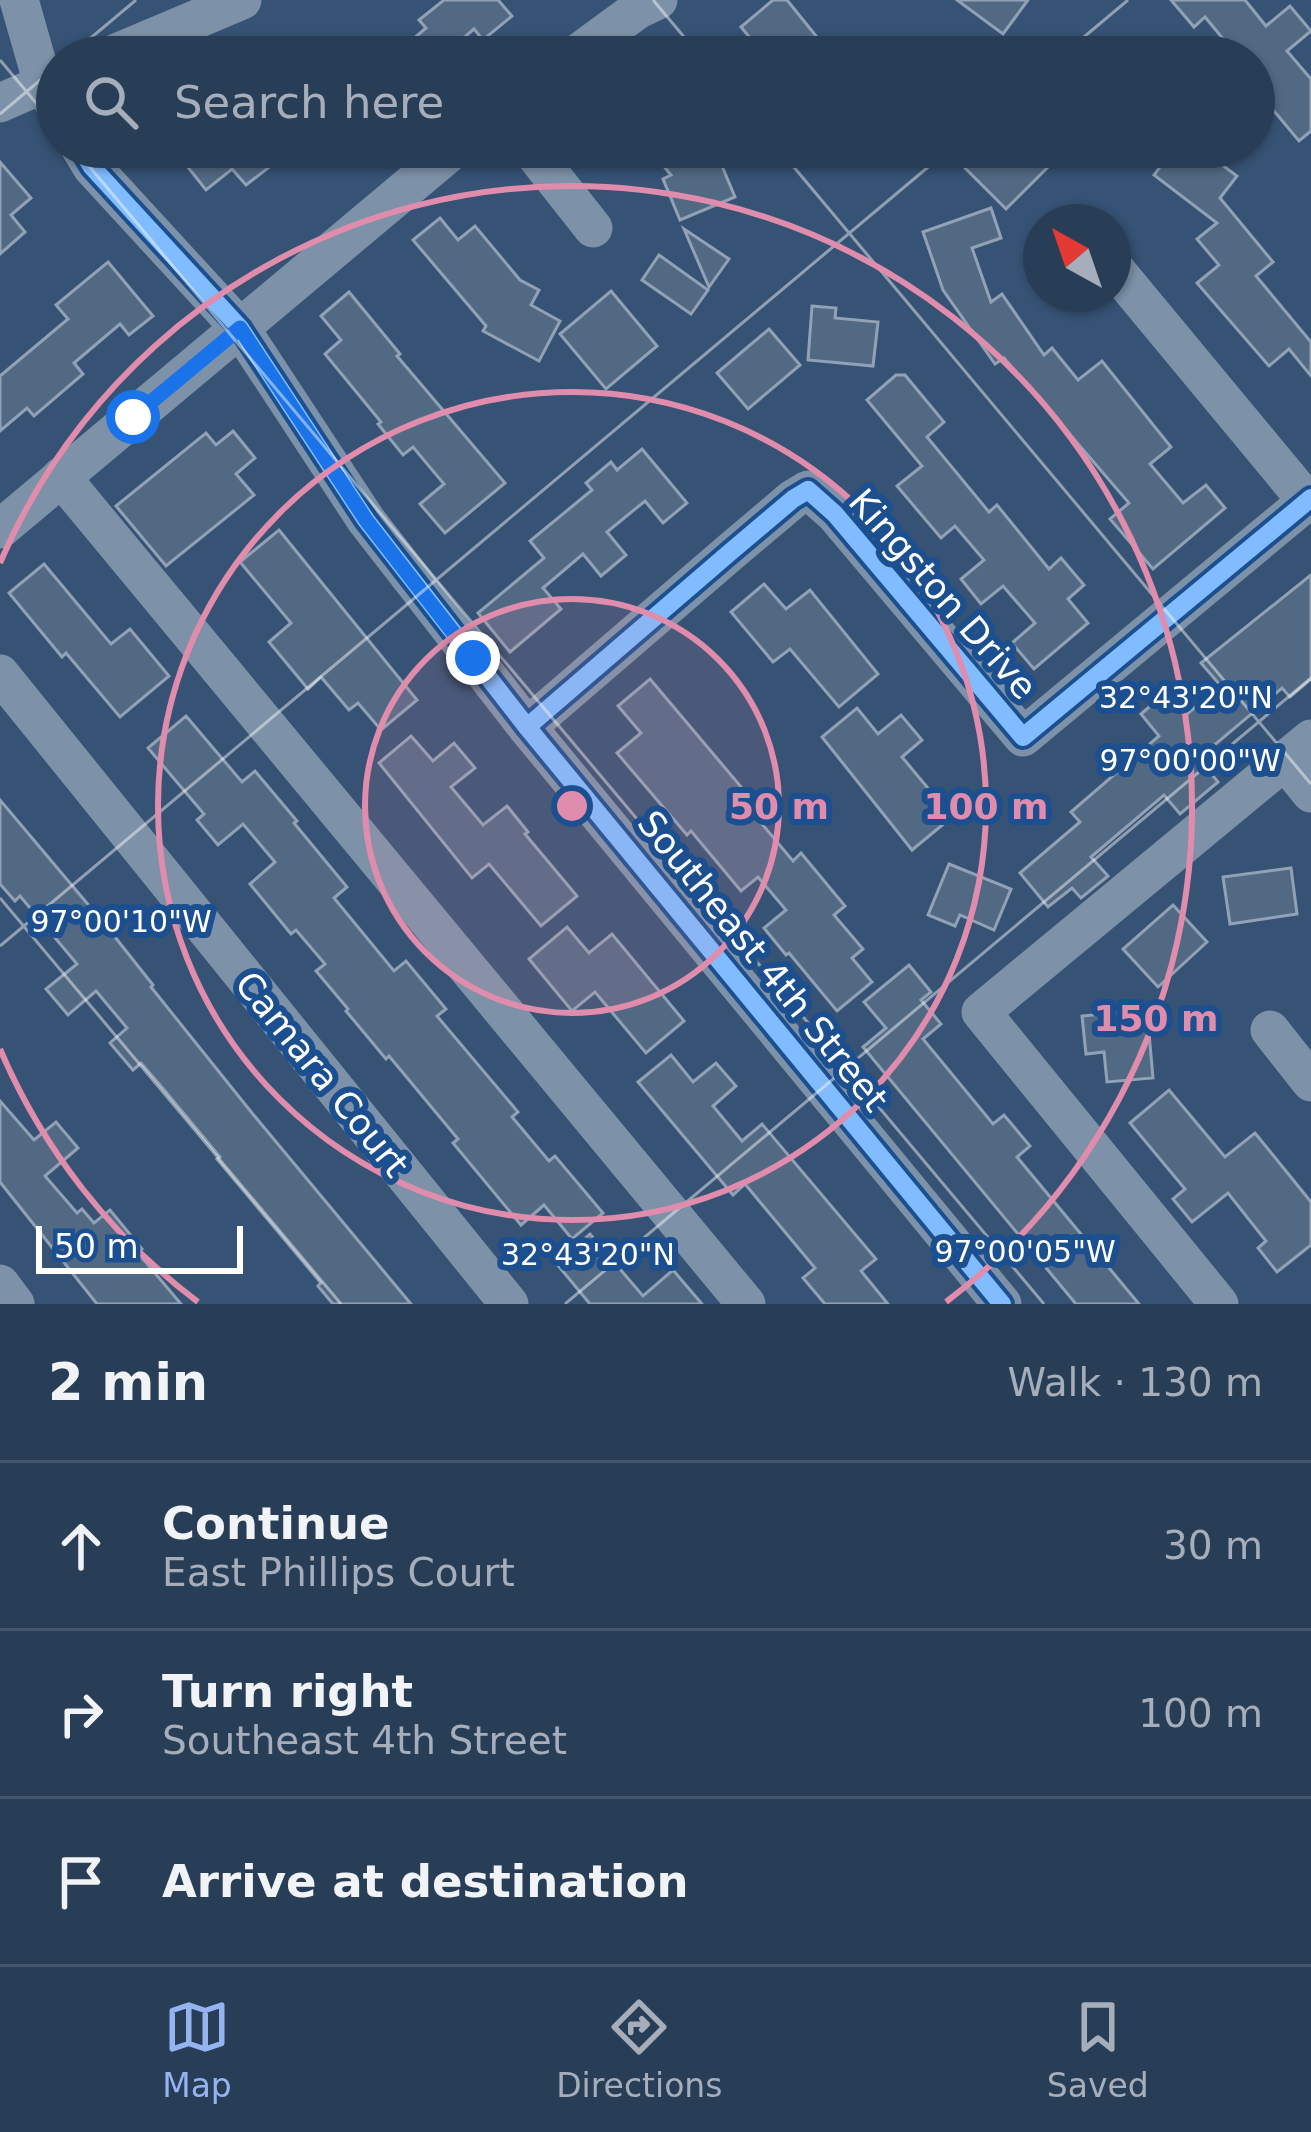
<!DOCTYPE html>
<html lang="en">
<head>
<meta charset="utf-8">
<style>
  :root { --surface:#283e57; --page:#344961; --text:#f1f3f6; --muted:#a5aeba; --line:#44576d; --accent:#95b2f1 }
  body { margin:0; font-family:"DejaVu Sans",sans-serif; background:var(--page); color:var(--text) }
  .compass { position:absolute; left:1023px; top:204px; width:108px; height:108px; border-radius:50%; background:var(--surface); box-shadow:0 3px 9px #0004; rotate:320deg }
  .scale { position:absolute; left:36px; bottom:30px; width:207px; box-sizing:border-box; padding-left:12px; border:6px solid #fff; border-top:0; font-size:33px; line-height:42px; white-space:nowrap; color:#fff; -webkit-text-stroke:9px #1b4f8f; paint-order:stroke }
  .stop { position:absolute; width:36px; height:36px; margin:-27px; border:9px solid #1a73e8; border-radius:50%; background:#fff }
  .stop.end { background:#1a73e8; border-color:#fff; box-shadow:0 3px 12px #0008 }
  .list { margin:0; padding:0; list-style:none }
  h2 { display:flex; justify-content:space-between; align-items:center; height:156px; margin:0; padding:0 48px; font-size:51px }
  h2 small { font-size:39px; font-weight:400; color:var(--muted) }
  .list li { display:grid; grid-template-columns:78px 1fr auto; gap:36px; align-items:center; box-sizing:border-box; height:168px; padding:0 48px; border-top:3px solid var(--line) }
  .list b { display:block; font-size:45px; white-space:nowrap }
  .list p { margin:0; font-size:39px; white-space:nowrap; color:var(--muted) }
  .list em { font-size:39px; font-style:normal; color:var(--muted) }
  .icon { flex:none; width:66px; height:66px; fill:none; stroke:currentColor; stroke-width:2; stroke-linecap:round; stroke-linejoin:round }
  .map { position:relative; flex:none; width:1311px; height:1304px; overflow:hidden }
  .search { position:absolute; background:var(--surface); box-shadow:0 3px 9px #0004; left:36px; right:36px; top:36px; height:132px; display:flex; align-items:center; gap:30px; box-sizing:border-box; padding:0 42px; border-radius:66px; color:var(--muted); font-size:45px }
  .sheet { height:660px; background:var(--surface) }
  nav { display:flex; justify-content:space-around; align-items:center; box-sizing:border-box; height:168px; border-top:3px solid var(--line); background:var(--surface); font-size:33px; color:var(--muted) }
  nav a { display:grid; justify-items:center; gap:6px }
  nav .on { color:var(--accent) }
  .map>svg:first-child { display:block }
</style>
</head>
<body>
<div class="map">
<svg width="1311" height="1304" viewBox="0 0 1311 1304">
  <rect width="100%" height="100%" fill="#365274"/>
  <!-- building -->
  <g fill="#526984" stroke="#92a2b6" stroke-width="3">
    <polygon points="444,0 498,0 512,16 483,40 474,29 441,57 392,57 426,28 419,20"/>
    <polygon points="773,0 787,0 833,57 766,57 741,27"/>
    <polygon points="957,0 1028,0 1003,34"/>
    <polygon points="1171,0 1245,0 1266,26 1290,6 1311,31 1287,51 1311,79 1311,131 1299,141 1254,87 1254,57 1238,57 1205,17 1194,27"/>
    <polygon points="201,147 295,147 246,185 232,169 206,190 183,161"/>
    <polygon points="648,147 714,147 735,197 680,220 663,179 671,175"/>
    <polygon points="987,147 1039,147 1054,161 1006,209 965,168"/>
    <polygon points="1175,147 1198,147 1237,176 1220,198 1273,262 1256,276 1311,342 1311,376 1289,349 1269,366 1197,283 1219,265 1197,239 1217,223 1154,175"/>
    <polygon points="0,162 31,198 11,215 25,232 0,254"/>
    <polygon points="991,208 1001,238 972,248 991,302 1002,294 1044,355 1052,348 1078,380 1102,361 1171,447 1150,464 1183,503 1206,485 1225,508 1153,569 1110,519 1129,503 1004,358 995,364 943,290 923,232"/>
    <polygon points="440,218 458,240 475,226 520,280 539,290 531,305 560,321 539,361 483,331 486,326 413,240"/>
    <polygon points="684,229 729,259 709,287"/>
    <polygon points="659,255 708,290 691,314 642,280"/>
    <polygon points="108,262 153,316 129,335 120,324 74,363 83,374 34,416 27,408 0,431 0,376 68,319 56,305"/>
    <polygon points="611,291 657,346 606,389 560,334"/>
    <polygon points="349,292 400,354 397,356 505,483 445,533 420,504 444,484 413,447 403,455 378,424 381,422 325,354 341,340 321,316"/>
    <polygon points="812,306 836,308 835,318 878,322 873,366 808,360"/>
    <polygon points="769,329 800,365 748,409 717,373"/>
    <polygon points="896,375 905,375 944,422 927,437 989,512 997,505 1049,569 1061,558 1084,585 1068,599 1088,623 1034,669 1012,643 1035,623 1003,586 981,604 961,579 984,560 955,526 941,538 897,486 922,466 867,400"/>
    <polygon points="233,431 255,458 236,474 254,495 166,566 116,506 206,433 216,445"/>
    <polygon points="642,449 687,503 663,523 645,501 607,532 626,555 601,576 583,554 543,588 561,609 510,652 478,613 544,558 530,541 592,490 586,483 611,462 617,470"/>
    <polygon points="279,530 417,700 381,730 358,703 349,710 321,677 308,689 269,642 291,623 240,562"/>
    <polygon points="44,564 111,644 130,629 169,676 120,717 66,653 62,657 9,593"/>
    <polygon points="1311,575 1311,679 1290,697 1282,688 1212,747 1214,749 1200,760 1218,782 1180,814 1164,795 1091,857 1108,876 1081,898 1072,888 1048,907 1020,873 1080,822 1071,812 1159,736 1141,714 1167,692 1186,715 1221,686 1201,663"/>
    <polygon points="764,584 786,609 810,590 878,674 839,707 790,649 773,662 731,612"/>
    <polygon points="650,679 742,788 736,793 793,861 801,853 845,906 834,915 863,949 852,958 872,982 837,1011 789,953 786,955 764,928 786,910 758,877 741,891 691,831 687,835 617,753 641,733 618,706"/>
    <polygon points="857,708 878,734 901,715 922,740 902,757 952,817 912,850 822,737"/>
    <polygon points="186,716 242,782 255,771 297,821 294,823 347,887 334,898 394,971 406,961 446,1009 437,1016 518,1112 512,1117 549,1161 555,1156 603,1213 572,1239 544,1205 521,1225 453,1143 458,1139 389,1056 386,1059 346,1011 348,1009 316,971 325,964 296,930 291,934 250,884 275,862 243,824 218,845 197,820 204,814 148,748"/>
    <polygon points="411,736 433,761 454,743 475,768 451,787 483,825 507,806 528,832 525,834 577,896 541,926 489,864 472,878 379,763"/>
    <polygon points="0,800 107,927 153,985 151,987 252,1113 411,1304 333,1304 318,1286 321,1283 217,1159 220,1157 160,1085 141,1063 133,1070 110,1043 127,1028 96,991 68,1015 46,989 77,964 20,896 15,901 0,884"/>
    <polygon points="949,864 1011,889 994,930 960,915 955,926 928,915"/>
    <polygon points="1291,868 1297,914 1230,924 1223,877"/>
    <polygon points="1173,905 1207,942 1158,987 1123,949"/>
    <polygon points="567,927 589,953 612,934 684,1021 646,1053 595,992 572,1011 529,959"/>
    <polygon points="909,965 931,992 921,1000 941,1024 923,1039 993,1124 1004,1115 1030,1146 1017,1157 1139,1304 1076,1304 863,1047 886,1028 864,1002"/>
    <polygon points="1147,1010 1153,1078 1107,1082 1104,1052 1086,1054 1082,1016"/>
    <polygon points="671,1055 693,1082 716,1063 736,1086 713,1106 742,1141 762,1124 876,1259 861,1271 888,1304 825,1304 803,1278 815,1268 745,1184 733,1195 638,1082"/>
    <polygon points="1169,1090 1225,1157 1255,1133 1311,1202 1311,1245 1277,1272 1258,1248 1266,1241 1228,1193 1192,1222 1173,1199 1185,1189 1130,1123"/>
    <polygon points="0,1101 34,1140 56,1122 78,1148 45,1176 77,1213 82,1209 94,1223 110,1210 142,1249 138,1253 181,1304 97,1304 0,1182"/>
    <polygon points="590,1234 643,1296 673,1270 702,1304 590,1304 556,1263"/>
  </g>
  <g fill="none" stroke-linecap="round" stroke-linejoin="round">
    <!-- minor -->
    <g stroke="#7d92a8" stroke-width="39">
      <polyline points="19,0 43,84 57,108"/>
      <polyline points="107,57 242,0"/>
      <polyline points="573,57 637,10 658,0"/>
      <polyline points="0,103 57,78"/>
      <polyline points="80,147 92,167 240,328 366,520 527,727 1002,1304"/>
      <polyline points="529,147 593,228"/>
      <polyline points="1113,267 1307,501"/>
      <polyline points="61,477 746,1304"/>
      <polyline points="0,529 456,147"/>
      <polyline points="0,674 509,1304"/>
      <polyline points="527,727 728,554 793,499 808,490 835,514 1023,737 1311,498"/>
      <polyline points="1285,761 1311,793"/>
      <polyline points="1270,1030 1311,1082"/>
      <polyline points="0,1284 15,1304"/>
      <polyline points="1219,1304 981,1012 1311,739"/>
    </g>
    <defs>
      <g id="cycleway">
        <polyline points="80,147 92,167 240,328 366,520 527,727 1002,1304"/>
        <polyline points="527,727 728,554 793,499 808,490 835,514 1023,737 1311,498"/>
      </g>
    </defs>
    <!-- cycleway casing -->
    <use href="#cycleway" stroke="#1b4f8f" stroke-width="26"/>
    <!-- cycleway -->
    <use href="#cycleway" stroke="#80bcff" stroke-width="18"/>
  </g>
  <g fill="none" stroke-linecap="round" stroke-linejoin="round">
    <!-- route -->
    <polyline stroke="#1a73e8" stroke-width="15" points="133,417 240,328 366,520 473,658"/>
  </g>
  <!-- ticks -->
  <path fill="none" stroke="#fff" stroke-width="3" stroke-opacity="0.45" d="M653,0L701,57M68,57L136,0M1060,57L1128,0M0,60L57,128M0,114L57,66M73,147L1044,1304M777,147L1311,784M0,898L341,1304M0,946L952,147M565,1304L1311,678"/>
  <!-- distance rings -->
  <circle cx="572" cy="806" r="207" fill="#e08cad" fill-opacity=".12"/>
  <g fill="none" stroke="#e08cad" stroke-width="6">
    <circle cx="572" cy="806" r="207"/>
    <circle cx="572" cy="806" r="414"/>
    <path d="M198 1302A621 621 0 0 1 0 1049M0 563A621 621 0 1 1 946 1302"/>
  </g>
  <g text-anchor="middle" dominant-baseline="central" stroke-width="12" stroke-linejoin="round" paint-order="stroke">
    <!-- street labels -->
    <g font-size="36" fill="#fff" stroke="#1b4f8f">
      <text transform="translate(943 594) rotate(49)">Kingston Drive</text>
      <text transform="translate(763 961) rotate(51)">Southeast 4th Street</text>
      <text transform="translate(322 1074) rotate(51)">Camara Court</text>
    </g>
  </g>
  <g font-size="30" text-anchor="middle" fill="#fff" stroke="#1b4f8f" stroke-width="12" stroke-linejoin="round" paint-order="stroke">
    <text x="1186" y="708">32°43'20"N</text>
    <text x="1190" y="771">97°00'00"W</text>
    <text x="121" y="932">97°00'10"W</text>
    <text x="1025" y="1262">97°00'05"W</text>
    <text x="588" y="1265">32°43'20"N</text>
  </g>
  <circle cx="572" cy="806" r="18" fill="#e08cad" stroke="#1b4f8f" stroke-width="6"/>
  <g font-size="36" text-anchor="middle" font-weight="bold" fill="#e08cad" stroke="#1b4f8f" stroke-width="12" stroke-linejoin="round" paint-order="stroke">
    <text x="779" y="819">50 m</text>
    <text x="986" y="819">100 m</text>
    <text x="1156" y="1031">150 m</text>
  </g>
</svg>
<svg class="compass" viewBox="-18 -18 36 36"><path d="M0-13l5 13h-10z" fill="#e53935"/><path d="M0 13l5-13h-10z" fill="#a5aeba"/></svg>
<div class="scale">50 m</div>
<div class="stop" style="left:133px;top:417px"></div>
<div class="stop end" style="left:473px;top:658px"></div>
<div class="search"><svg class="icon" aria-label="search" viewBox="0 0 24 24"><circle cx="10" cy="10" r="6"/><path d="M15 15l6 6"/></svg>Search here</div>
</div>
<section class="sheet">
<h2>2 min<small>Walk · 130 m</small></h2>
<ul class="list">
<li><svg class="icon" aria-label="ahead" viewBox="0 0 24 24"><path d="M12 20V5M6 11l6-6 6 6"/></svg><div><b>Continue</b><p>East Phillips Court</p></div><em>30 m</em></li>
<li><svg class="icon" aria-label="right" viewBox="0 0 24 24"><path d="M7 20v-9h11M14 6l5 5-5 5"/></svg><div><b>Turn right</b><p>Southeast 4th Street</p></div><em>100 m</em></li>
<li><svg class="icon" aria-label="arrive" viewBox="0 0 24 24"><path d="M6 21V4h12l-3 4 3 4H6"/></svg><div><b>Arrive at destination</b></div></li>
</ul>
</section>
<nav>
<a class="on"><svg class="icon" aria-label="map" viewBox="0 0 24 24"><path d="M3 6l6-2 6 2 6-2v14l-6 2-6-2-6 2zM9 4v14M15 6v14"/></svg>Map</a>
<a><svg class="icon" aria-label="directions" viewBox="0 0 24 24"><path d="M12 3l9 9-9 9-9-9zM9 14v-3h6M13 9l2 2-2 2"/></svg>Directions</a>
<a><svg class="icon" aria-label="saved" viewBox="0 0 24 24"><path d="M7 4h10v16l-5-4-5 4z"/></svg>Saved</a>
</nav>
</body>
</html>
